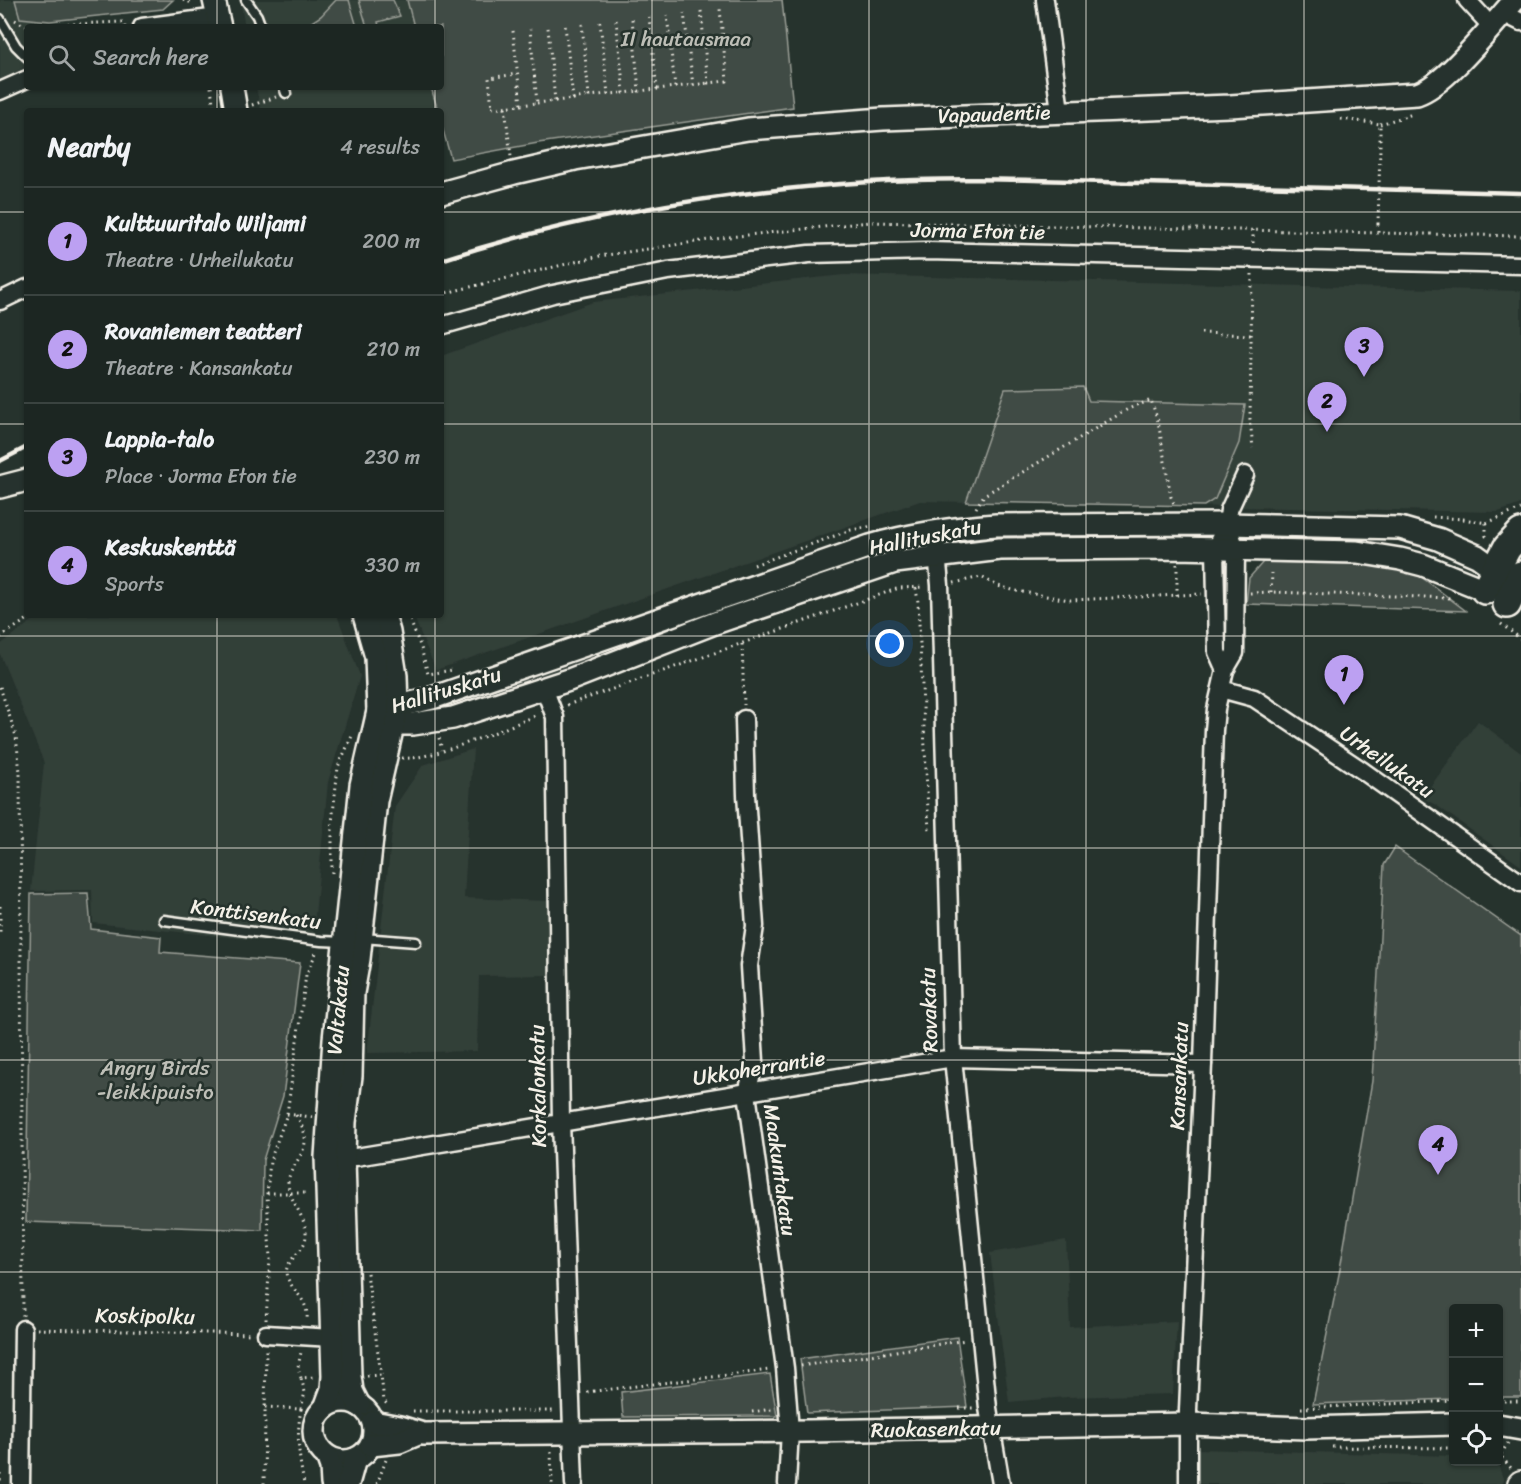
<!DOCTYPE html>
<html lang="en">
<head>
<meta charset="utf-8">
<style>
  :root { --surface:#1c2622; --page:#29322f; --text:#f1f3f6; --muted:#a0a5a5; --line:#3a4340; --accent:#bca0f2 }
  body { margin:0; font-family:Sriracha,sans-serif; background:var(--page); color:var(--text) }
  .controls { position:absolute; right:18px; bottom:18px; display:grid; overflow:hidden; border-radius:6px; box-shadow:0 2px 4px #0004 }
  .controls button { width:54px; height:54px; display:grid; place-items:center; padding:0; border:0; border-bottom:2px solid var(--line); background:var(--surface); color:var(--text); font:30px sans-serif }
  .you { position:absolute; left:890px; top:644px; width:21px; height:21px; margin:-15px; border:4px solid #fff; border-radius:50%; background:#1a73e8; box-shadow:0 0 0 9px #1a73e833 }
  .badge { display:grid; place-items:center; width:39px; height:39px; border-radius:50%; background:var(--accent); color:#111; font-size:20px; font-weight:700 }
  .pin { position:absolute; translate:-50% -50px; filter:drop-shadow(0 2px 3px #0008) }
  .pin::after { content:''; position:absolute; top:32px; width:21px; height:18px; background:inherit; clip-path:polygon(0 0,100% 0,50% 100%) }
  .list { margin:0; padding:0; list-style:none }
  h2 { display:flex; justify-content:space-between; align-items:center; height:78px; margin:0; padding:0 24px; font-size:26px }
  h2 small { font-size:20px; font-weight:400; color:var(--muted) }
  .list li { display:grid; grid-template-columns:39px 1fr auto; gap:18px; align-items:center; box-sizing:border-box; height:108px; padding:0 24px; border-top:2px solid var(--line) }
  .list b { display:block; font-size:22px; white-space:nowrap }
  .list p { margin:0; font-size:20px; white-space:nowrap; color:var(--muted) }
  .list em { font-size:20px; font-style:normal; color:var(--muted) }
  .icon { flex:none; width:33px; height:33px; fill:none; stroke:currentColor; stroke-width:2; stroke-linecap:round; stroke-linejoin:round }
  .map { position:relative; flex:none; width:1521px; height:1484px; overflow:hidden }
  .search { position:absolute; background:var(--surface); box-shadow:0 2px 4px #0004; left:24px; top:24px; width:420px; height:66px; display:flex; align-items:center; gap:15px; box-sizing:border-box; padding:0 21px; border-radius:6px; color:var(--muted); font-size:22px }
  .panel { position:absolute; background:var(--surface); box-shadow:0 2px 4px #0004; left:24px; top:108px; width:420px; height:510px; border-radius:6px }
  .map>svg:first-child { display:block }
</style>
</head>
<body>
<div class="map">
<svg width="1521" height="1484" viewBox="0 0 1521 1484">
  <rect width="100%" height="100%" fill="#26332d"/>
  <filter id="ink" filterUnits="userSpaceOnUse"><feTurbulence type="fractalNoise" baseFrequency=".0167" numOctaves="2"/><feDisplacementMap in="SourceGraphic" scale="12" xChannelSelector="R" yChannelSelector="G"/><feConvolveMatrix kernelMatrix="1 2 1 2 8 2 1 2 1" color-interpolation-filters="sRGB"/></filter>
  <g filter="url(#ink)">
    <!-- built -->
    <g fill="#333f39">
      <polygon points="0,0 15,0 20,18 50,21 52,27 27,27 27,66 0,80"/>
      <polygon points="240,0 407,0 414,27 245,27"/>
      <polygon points="256,87 431,87 438,111 261,111"/>
      <polygon points="843,275 1521,291 1521,504 1498,512 920,501 436,670 413,615 441,615 441,356 593,302"/>
      <polygon points="40,615 337,615 360,676 328,782 312,946 93,923 92,890 31,891 44,763 0,654 0,645"/>
      <polygon points="1478,721 1521,753 1521,866 1436,805 1422,798"/>
      <polygon points="473,749 464,898 547,901 549,975 479,976 477,1051 367,1053 395,806 423,765"/>
      <polygon points="1066,1240 1070,1327 1177,1321 1173,1394 1067,1397 1009,1402 990,1253"/>
      <polygon points="1195,1449 1453,1456 1454,1462 1497,1462 1504,1481 1502,1484 1195,1484"/>
    </g>
    <!-- green -->
    <g fill="#414b45" stroke="#9a9e96" stroke-width="1.5">
      <polygon points="15,0 173,0 163,9 50,21 20,18"/>
      <polygon points="336,0 349,0 357,27 304,27 321,16"/>
      <polygon points="359,0 393,0 400,16 378,22 379,26 367,27"/>
      <polygon points="407,0 782,0 793,107 538,143 451,159 441,123 441,111 438,111 431,87 441,87 441,27 414,27"/>
      <polygon points="1083,387 1089,401 1245,405 1239,443 1215,499 1204,506 966,502 1005,389"/>
      <polygon points="1263,562 1376,564 1420,576 1466,611 1246,604 1249,578"/>
      <polygon points="1395,847 1521,936 1521,1397 1499,1397 1498,1308 1454,1308 1453,1399 1313,1404 1340,1269 1372,1081 1384,865"/>
      <polygon points="88,893 91,929 161,937 160,952 300,963 283,1096 263,1160 262,1230 26,1222 31,894"/>
      <polygon points="957,1337 967,1407 807,1413 800,1359"/>
      <polygon points="770,1374 777,1416 623,1417 621,1392"/>
    </g>
    <g fill="none" stroke-linecap="round" stroke-linejoin="round">
      <defs>
        <g id="service">
          <polyline points="246,0 257,16 261,27"/>
          <polyline points="0,19 16,46 27,57"/>
          <polyline points="284,87 286,93"/>
          <polyline points="164,920 321,941 344,942"/>
          <polyline points="362,938 416,942"/>
        </g>
        <g id="minor">
          <polyline points="1045,0 1060,111"/>
          <polyline points="1467,0 1491,26"/>
          <polyline points="1503,13 1521,22"/>
          <polyline points="142,27 218,17"/>
          <polyline points="0,91 27,79"/>
          <polyline points="0,301 27,288"/>
          <polyline points="441,326 553,294 668,271 809,254 927,251 1521,265"/>
          <polyline points="935,532 940,585 953,1058 988,1408 1001,1484"/>
          <polyline points="1225,670 1217,652 1215,548 1227,524 1229,510 1245,475"/>
          <polyline points="544,688 555,717 561,1122 574,1484"/>
          <polyline points="1221,689 1254,698 1363,771 1521,883"/>
          <polyline points="744,719 746,795 755,926 749,966 755,1061 747,1093 785,1368 790,1431 787,1484"/>
          <polyline points="333,1157 356,1157 953,1058 1203,1064"/>
          <polyline points="266,1334 332,1338"/>
          <polyline points="21,1484 23,1329"/>
          <polyline points="1188,1484 1188,1410 1203,1064 1214,730 1216,709 1225,670 1235,653 1236,549 1227,524"/>
        </g>
        <g id="tertiary">
          <polyline points="214,0 220,27"/>
          <polyline points="232,87 236,111"/>
          <path d="M441,193L514,173L575,159L748,129L883,119L1230,106L1417,94C1447,84 1492,25 1515,0"/>
          <polyline points="0,487 27,480"/>
          <path d="M378,711L432,698L870,546C911,534 954,528 996,525L1227,524L1400,528L1438,539L1477,556L1509,579"/>
          <polyline points="378,711 394,724 413,724 453,718 569,680 715,623 895,562 1000,549 1177,548 1357,552 1400,559 1423,565 1485,590"/>
          <circle cx="344" cy="1431" r="30"/>
          <polyline points="359,1405 352,1391 350,1376 344,1158 345,1122 351,1076 353,993 359,959 376,801 397,708 396,676 389,632 384,615"/>
          <polyline points="325,1408 332,1389 333,1376 326,1157 334,1039 361,785 378,711 376,657 364,615"/>
          <polyline points="373,1422 400,1427 423,1434 809,1431 1188,1424 1306,1428 1454,1424"/>
          <polyline points="1498,1425 1521,1429"/>
          <polyline points="371,1445 399,1442 418,1434"/>
          <polyline points="327,1456 331,1467 332,1484"/>
          <polyline points="348,1484 355,1459"/>
        </g>
        <polyline id="secondary" points="1520,1484 1521,1483"/>
        <g id="trunk">
          <polyline points="1485,590 1507,548 1521,533"/>
          <polyline points="1507,604 1521,575"/>
        </g>
      </defs>
      <!-- service casing -->
      <use href="#service" stroke="#f4f1e8" stroke-width="13"/>
      <!-- minor casing -->
      <use href="#minor" stroke="#f4f1e8" stroke-width="21"/>
      <!-- tertiary casing -->
      <use href="#tertiary" stroke="#f4f1e8" stroke-width="26"/>
      <!-- secondary casing -->
      <use href="#secondary" stroke="#f4f1e8" stroke-width="28"/>
      <!-- trunk casing -->
      <use href="#trunk" stroke="#f4f1e8" stroke-width="32"/>
      <!-- path -->
      <g stroke="#f4f1e8" stroke-width="3" stroke-dasharray="1.5 4.5" stroke-linecap="butt">
        <polyline points="183,0 192,3"/>
        <polyline points="701,11 708,83 727,81 720,9"/>
        <polyline points="632,19 639,91 657,89 649,17"/>
        <polyline points="15,20 26,26 123,22 125,27"/>
        <polyline points="616,20 624,93 639,91"/>
        <polyline points="600,22 608,94 624,93"/>
        <polyline points="582,24 589,96 608,94"/>
        <polyline points="513,31 521,105 492,108 489,78 517,74"/>
        <polyline points="693,85 708,83"/>
        <polyline points="211,87 214,111"/>
        <polyline points="675,87 693,85 684,13"/>
        <polyline points="657,89 675,87 667,15"/>
        <polyline points="573,99 589,96"/>
        <polyline points="555,101 573,99 565,25"/>
        <polyline points="537,103 555,101 548,28"/>
        <polyline points="252,105 276,97"/>
        <polyline points="521,105 537,103 530,29"/>
        <polyline points="505,107 511,157"/>
        <polyline points="1341,119 1380,124 1380,148"/>
        <polyline points="1380,124 1413,114"/>
        <polyline points="1378,224 1378,232"/>
        <polyline points="1253,243 1253,230"/>
        <polyline points="1252,274 1250,419 1253,448"/>
        <polyline points="441,294 600,256 729,237 870,222 1521,236"/>
        <polyline points="1201,333 1252,335"/>
        <polyline points="976,508 984,495 991,491 1128,409 1151,400 1158,421 1171,497 1175,506"/>
        <polyline points="1433,517 1463,519 1486,523 1521,509"/>
        <polyline points="1486,523 1486,536 1489,537"/>
        <polyline points="1177,564 1177,596"/>
        <polyline points="754,565 851,530 873,526"/>
        <polyline points="954,583 981,577 998,586 1016,591 1070,600 1202,594"/>
        <polyline points="916,588 918,602 929,832"/>
        <polyline points="1271,592 1272,573"/>
        <polyline points="1250,593 1271,592 1453,598"/>
        <polyline points="408,615 421,648 428,674 453,670"/>
        <polyline points="1501,624 1521,639"/>
        <polyline points="0,637 34,615"/>
        <polyline points="742,644 744,705"/>
        <polyline points="0,687 16,736 20,772 23,1316"/>
        <polyline points="567,705 899,588 924,587"/>
        <polyline points="439,738 442,750"/>
        <path d="M402,758C432,761 506,727 538,715"/>
        <polyline points="332,873 332,823 338,767 352,736"/>
        <polyline points="0,906 0,935"/>
        <polyline points="287,1114 312,1117"/>
        <path d="M296,1115C309,1137 308,1145 294,1166C291,1172 288,1177 288,1183C289,1203 311,1221 305,1241C302,1253 282,1263 287,1277C295,1295 309,1299 307,1322"/>
        <polyline points="267,1193 309,1193"/>
        <polyline points="367,1273 381,1375"/>
        <polyline points="266,1320 270,1259 267,1193 270,1161 287,1114 306,975 316,953"/>
        <polyline points="37,1329 253,1334"/>
        <polyline points="801,1366 966,1340"/>
        <polyline points="367,1376 381,1375 384,1401 389,1406"/>
        <polyline points="301,1378 298,1367 301,1352"/>
        <polyline points="587,1392 770,1370"/>
        <polyline points="1498,1401 1521,1401"/>
        <polyline points="265,1407 301,1409 305,1392 301,1378 315,1377"/>
        <polyline points="959,1408 974,1408"/>
        <polyline points="1301,1408 1454,1401"/>
        <path d="M301,1409C296,1437 299,1457 304,1484"/>
        <polyline points="413,1411 556,1411"/>
        <polyline points="752,1412 772,1409"/>
        <polyline points="1332,1447 1454,1448"/>
        <polyline points="551,1452 552,1484"/>
        <polyline points="1498,1453 1511,1468"/>
        <polyline points="1501,1454 1508,1443"/>
        <polyline points="0,1473 0,1484"/>
        <polyline points="264,1484 266,1348"/>
        <polyline points="377,1484 386,1460"/>
      </g>
      <!-- service -->
      <use href="#service" stroke="#26332d" stroke-width="8"/>
      <!-- minor -->
      <use href="#minor" stroke="#26332d" stroke-width="16"/>
      <!-- tertiary -->
      <use href="#tertiary" stroke="#26332d" stroke-width="21"/>
      <!-- secondary -->
      <use href="#secondary" stroke="#26332d" stroke-width="24"/>
      <!-- trunk -->
      <use href="#trunk" stroke="#26332d" stroke-width="27"/>
      <!-- rail -->
      <g stroke="#f4f1e8" stroke-width="4.5">
        <path d="M441,260C580,215 725,191 870,182C961,176 1053,181 1144,183C1269,187 1395,190 1521,193"/>
        <polyline points="0,461 27,447"/>
      </g>
      <!-- path-bridge -->
      <polyline stroke="#f4f1e8" stroke-width="3" stroke-dasharray="1.5 4.5" stroke-linecap="butt" points="1378,224 1380,148"/>
    </g>
  </g>
  <!-- grid -->
  <path fill="none" stroke="#f4f1e8" stroke-width="1.5" stroke-opacity="0.55" d="M217,0V27M435,0V27M652,0V1484M869,0V1484M1086,0V1484M1304,0V1484M217,87V111M435,87V111M0,212H27M441,212H1521M0,424H27M441,424H1521M217,615V1484M435,615V1484M0,636H1521M0,848H1521M0,1060H1521M0,1272H1521"/>
  <g text-anchor="middle" dominant-baseline="central" stroke-width="5" stroke-linejoin="round" paint-order="stroke">
    <!-- park labels -->
    <g font-size="21" fill="#bebfb7" stroke="#26332d">
      <text x="686" y="39">II hautausmaa</text>
      <text x="155" y="1068">Angry Birds<tspan x="155" dy="24">-leikkipuisto</tspan></text>
    </g>
    <!-- street labels -->
    <g font-size="21" fill="#f4f1e8" stroke="#26332d">
      <text transform="translate(994 114) rotate(-2)">Vapaudentie</text>
      <text transform="translate(978 231) rotate(1)">Jorma Eton tie</text>
      <text transform="translate(925 537) rotate(-11)">Hallituskatu</text>
      <text transform="translate(446 690) rotate(-17)">Hallituskatu</text>
      <text transform="translate(1387 762) rotate(35)">Urheilukatu</text>
      <text transform="translate(256 914) rotate(7)">Konttisenkatu</text>
      <text transform="translate(338 1010) rotate(-85)">Valtakatu</text>
      <text transform="translate(929 1010) rotate(-92)">Rovakatu</text>
      <text transform="translate(759 1068) rotate(-9)">Ukkoherrantie</text>
      <text transform="translate(1179 1076) rotate(-88)">Kansankatu</text>
      <text transform="translate(538 1086) rotate(-91)">Korkalonkatu</text>
      <text transform="translate(780 1170) rotate(82)">Maakuntakatu</text>
      <text transform="translate(145 1316) rotate(1)">Koskipolku</text>
      <text transform="translate(936 1429) rotate(-1)">Ruokasenkatu</text>
    </g>
  </g>
</svg>
<div class="controls">
<button>+</button>
<button>−</button>
<button><svg class="icon" aria-label="locate" viewBox="0 0 24 24"><circle cx="12" cy="12" r="6"/><path d="M12 2v4M12 18v4M2 12h4M18 12h4"/></svg></button>
</div>
<div class="you"></div>
<div class="pin badge" style="left:1344px;top:705px">1</div>
<div class="pin badge" style="left:1327px;top:432px">2</div>
<div class="pin badge" style="left:1364px;top:377px">3</div>
<div class="pin badge" style="left:1438px;top:1175px">4</div>
<div class="search"><svg class="icon" aria-label="search" viewBox="0 0 24 24"><circle cx="10" cy="10" r="6"/><path d="M15 15l6 6"/></svg>Search here</div>
<section class="panel">
<h2>Nearby<small>4 results</small></h2>
<ul class="list">
<li><span class="badge">1</span><div><b>Kulttuuritalo Wiljami</b><p>Theatre · Urheilukatu</p></div><em>200 m</em></li>
<li><span class="badge">2</span><div><b>Rovaniemen teatteri</b><p>Theatre · Kansankatu</p></div><em>210 m</em></li>
<li><span class="badge">3</span><div><b>Lappia-talo</b><p>Place · Jorma Eton tie</p></div><em>230 m</em></li>
<li><span class="badge">4</span><div><b>Keskuskenttä</b><p>Sports</p></div><em>330 m</em></li>
</ul>
</section>
</div>
</body>
</html>
